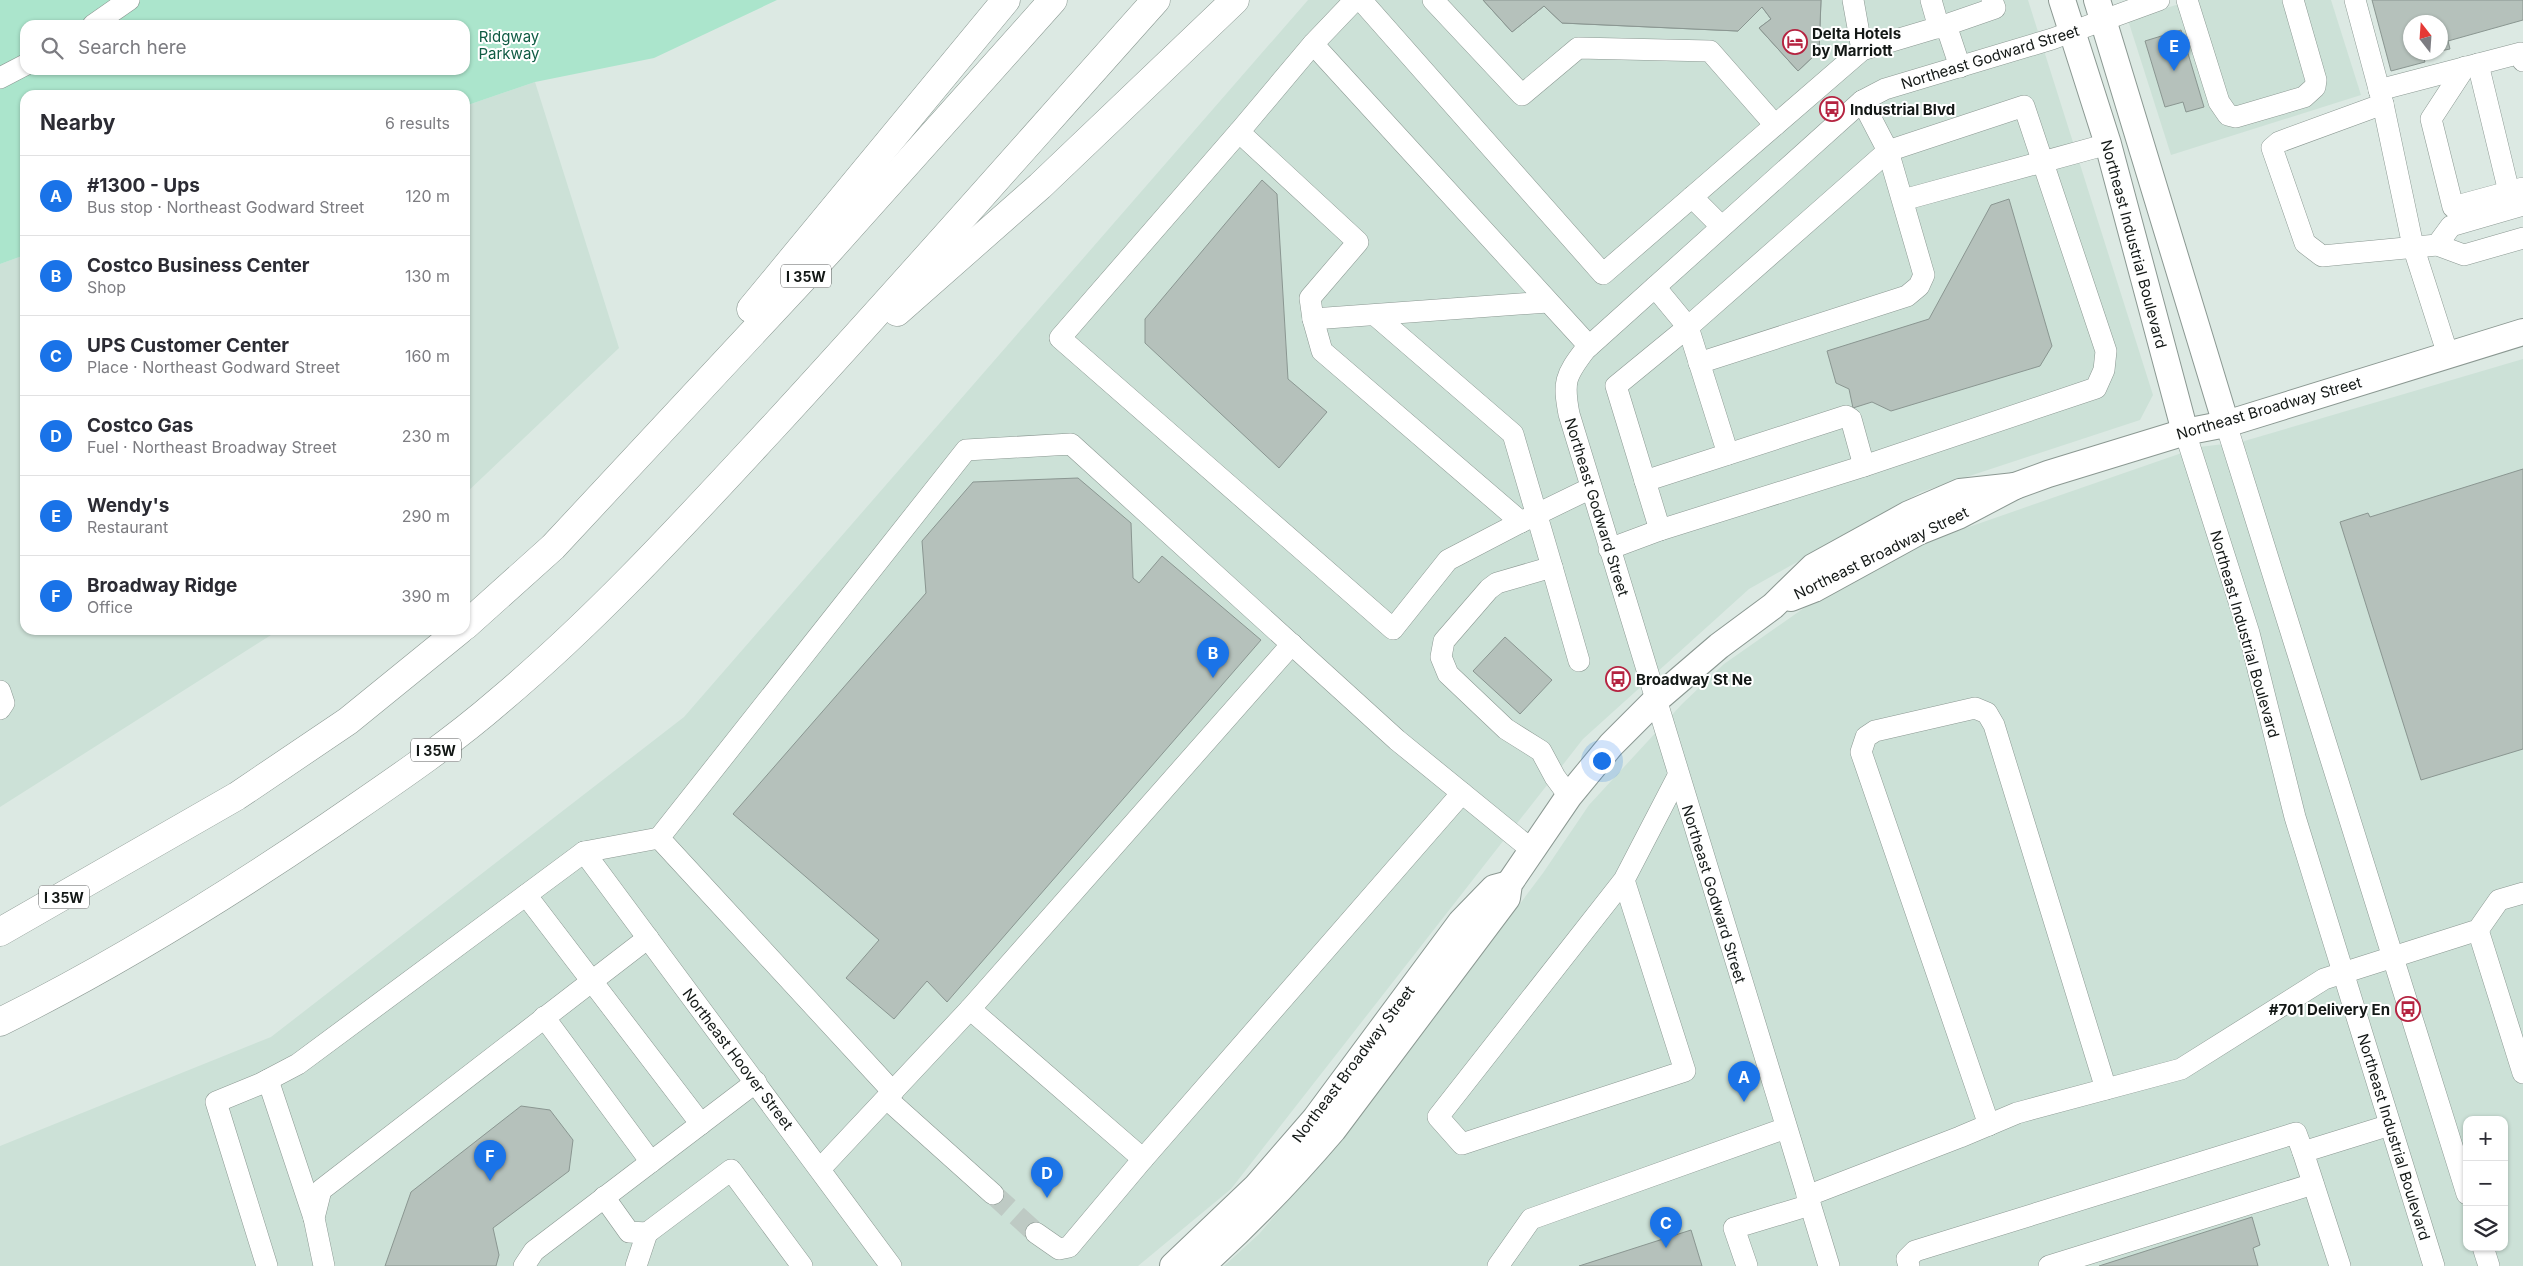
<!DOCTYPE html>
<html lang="en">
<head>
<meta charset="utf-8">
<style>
  :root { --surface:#fff; --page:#f2f2f3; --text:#2b2b33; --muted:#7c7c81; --line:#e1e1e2; --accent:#1a73e8 }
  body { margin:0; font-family:Inter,sans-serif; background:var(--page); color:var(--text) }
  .controls { position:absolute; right:15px; bottom:15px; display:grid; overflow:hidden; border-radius:10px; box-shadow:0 1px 4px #0004 }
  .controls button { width:45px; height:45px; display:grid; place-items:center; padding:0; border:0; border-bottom:1px solid var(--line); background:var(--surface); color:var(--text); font:25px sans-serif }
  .compass { position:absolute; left:2403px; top:15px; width:45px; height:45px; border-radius:50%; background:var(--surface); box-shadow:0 1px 4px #0004; rotate:343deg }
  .you { position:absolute; left:1601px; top:760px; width:18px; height:18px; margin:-12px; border:4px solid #fff; border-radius:50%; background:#1a73e8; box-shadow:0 0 0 8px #1a73e833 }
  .badge { display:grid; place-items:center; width:32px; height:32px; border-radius:50%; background:var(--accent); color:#fff; font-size:16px; font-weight:700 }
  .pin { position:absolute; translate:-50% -41px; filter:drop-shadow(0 1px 2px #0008) }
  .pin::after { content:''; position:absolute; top:26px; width:18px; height:15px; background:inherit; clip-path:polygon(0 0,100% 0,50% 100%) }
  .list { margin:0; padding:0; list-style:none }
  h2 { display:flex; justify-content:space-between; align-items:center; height:65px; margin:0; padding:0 20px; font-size:21px }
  h2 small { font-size:16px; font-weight:400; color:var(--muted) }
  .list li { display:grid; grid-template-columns:32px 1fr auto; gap:15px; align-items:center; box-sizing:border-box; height:80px; padding:0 20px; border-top:1px solid var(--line) }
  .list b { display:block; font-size:19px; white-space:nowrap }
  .list p { margin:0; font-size:16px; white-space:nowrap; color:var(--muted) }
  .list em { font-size:16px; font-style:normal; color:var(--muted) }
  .icon { flex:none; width:28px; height:28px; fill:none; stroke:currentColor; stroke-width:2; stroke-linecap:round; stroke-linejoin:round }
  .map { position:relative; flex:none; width:2523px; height:1266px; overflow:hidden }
  .search { position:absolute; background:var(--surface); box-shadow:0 1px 4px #0004; left:20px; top:20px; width:450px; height:55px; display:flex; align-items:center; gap:12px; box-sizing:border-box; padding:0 18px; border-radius:15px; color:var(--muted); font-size:19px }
  .panel { position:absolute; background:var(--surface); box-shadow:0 1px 4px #0004; left:20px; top:90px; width:450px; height:545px; border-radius:15px }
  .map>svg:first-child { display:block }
</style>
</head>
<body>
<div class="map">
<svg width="2523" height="1266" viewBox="0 0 2523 1266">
  <rect width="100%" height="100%" fill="#dce9e3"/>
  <!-- built -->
  <g fill="#cce1d7" fill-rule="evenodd">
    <polygon points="1308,0 2028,0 2153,395 2140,420 1921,492 1749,589 1583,739 1231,1189 1138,1266 0,1266 0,1146 271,1037 684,717"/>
    <polygon points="2192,0 2331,0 2361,95 2171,155 2128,20"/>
    <polygon points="535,82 619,348 465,494 465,106"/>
    <polygon points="25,255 25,630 279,630 0,807 0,264"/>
    <path d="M2523,359V1266H1224L1259,1234L1359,1118L1543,873L1589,805L1682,704L1724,664L1831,589L1879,563L1943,536L2199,447L2241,442ZM2467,1120H2504V1247H2467Z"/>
  </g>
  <!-- green -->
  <path fill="#abe5cc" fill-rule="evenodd" d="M0,0H777L654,58L535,82L465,106V95H25V255L0,264ZM25,25H465V70H25Z"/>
  <!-- building -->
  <g fill="#b5c1bb" stroke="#8a9691">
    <polygon points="1483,0 1821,0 1819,51 1798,71 1759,28 1771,19 1762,7 1738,31 1562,23 1544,6 1512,32"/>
    <polygon points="1483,0 1821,0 1819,51 1798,71 1759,28 1771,19 1762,7 1738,31 1562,23 1544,6 1512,32"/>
    <polygon points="2372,0 2523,0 2523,20 2448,41 2450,49 2440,51 2440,22 2410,22 2410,52 2422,52 2425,62 2391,71"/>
    <polygon points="2181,30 2204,107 2186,112 2183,102 2165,107 2145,41"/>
    <polygon points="1262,180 1277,194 1288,379 1327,412 1279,468 1145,343 1145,319"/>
    <polygon points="2009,199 2052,346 2040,366 1891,411 1872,402 1853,408 1849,389 1836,383 1827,351 1929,319 1991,205"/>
    <polygon points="2523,469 2523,749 2421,780 2340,522 2368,513 2370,517"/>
    <polygon points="1078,478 1131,523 1133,578 1139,583 1162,556 1261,640 947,1002 927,981 894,1019 846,978 879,940 733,814 926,593 922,541 973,482"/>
    <polygon points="1505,637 1552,680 1520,714 1473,671"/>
    <polygon points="521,1106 550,1110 573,1140 569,1171 493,1228 499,1255 496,1266 385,1266 411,1192"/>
    <polygon points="2252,1217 2260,1245 2253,1248 2258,1266 2099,1266"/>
    <polygon points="1691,1230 1702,1266 1579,1266"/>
  </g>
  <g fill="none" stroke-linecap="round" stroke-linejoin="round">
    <!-- minor-tunnel -->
    <polyline stroke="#becac4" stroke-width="21" stroke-dasharray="21 11" stroke-linecap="butt" points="993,1194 1036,1233"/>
    <defs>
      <g id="minor">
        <polyline points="1355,0 1313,44 1589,346"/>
        <polyline points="1361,0 1603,274 1862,50 1946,25"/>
        <polyline points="1433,0 1522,95 1578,48 1710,51 1775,125"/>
        <polyline points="1853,0 1862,50"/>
        <polyline points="1931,0 1939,28"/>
        <polyline points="2187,0 2219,102 2228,115 2236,117 2304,97 2315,87 2316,80 2293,0"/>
        <polyline points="2355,0 2383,104 2413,246 2448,355"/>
        <polyline points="93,25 129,0"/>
        <polyline points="1313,44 1239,132 1358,242 1310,298 1313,319 1548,302"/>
        <polyline points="2478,64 2509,192"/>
        <polyline points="1960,67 1946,25 1995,8 1992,0"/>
        <polyline points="2465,67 2431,119 2453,207 2523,188"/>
        <polyline points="0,78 25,65"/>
        <polyline points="2379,90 2521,53 2523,61"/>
        <polyline points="2383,104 2279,142 2272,148 2305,243 2322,256 2437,245 2464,255 2523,238"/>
        <polyline points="1239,132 1060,338 1393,629 1448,560 1521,522"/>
        <polyline points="1692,197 1721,226"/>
        <polyline points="1903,200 2108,144"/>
        <polyline points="2437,245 2451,226 2523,205"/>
        <polyline points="1655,287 1688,327 1616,386 1660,530 1864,466 2096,388 2104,370 2106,351 2024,106 1888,151 1688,327 1728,454"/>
        <polyline points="1375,315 1513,434 1552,567"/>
        <polyline points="1313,319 1322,351 1521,522 1591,488"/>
        <polyline points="1699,363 1907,296 1919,286 1924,275 1888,151 1862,101"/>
        <polyline points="2226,424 2467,1194"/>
        <polyline points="2185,432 2249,633 2295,817 2434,1266"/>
        <polyline points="1645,481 1846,416 1851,419 1864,466"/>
        <polyline points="1609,549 1660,530"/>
        <polyline points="0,691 4,703 0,709"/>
        <polyline points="1569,796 1555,777 1541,751 1506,729 1448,674 1441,657 1444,641 1489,589 1497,583 1552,567 1579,661"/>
        <polyline points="584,852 891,1266"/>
        <polyline points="1624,880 1685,1071 1462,1144 1438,1117 1624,880 1678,776"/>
        <polyline points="526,895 701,1124"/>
        <polyline points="2478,930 2523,1073"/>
        <polyline points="970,1009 1143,1159 1462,793"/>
        <polyline points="544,1017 651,1162"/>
        <polyline points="268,1080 314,1218"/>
        <polyline points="893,1092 659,838 966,450 1071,444 1397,740 1532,850"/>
        <polyline points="887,1099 993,1194"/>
        <polyline points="1989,1125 1861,752 1866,737 1875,731 1975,708 1987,713 1994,725 2106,1089"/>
        <polyline points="820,1169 970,1009 1292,644"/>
        <polyline points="1807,1196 1960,1137 2017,1113 2181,1069 2324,979 2478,930 2499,900 2523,893"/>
        <polyline points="604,1197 629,1232 647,1233 731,1170 802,1266"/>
        <polyline points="1036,1233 1059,1249 1069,1247 1143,1159"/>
        <polyline points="2483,1247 2489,1266"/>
        <polyline points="267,1266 216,1102 260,1084 298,1064 584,852 659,838"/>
        <polyline points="324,1266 314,1218 321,1190 648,938"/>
        <polyline points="524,1266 534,1251 756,1082"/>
        <polyline points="636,1266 647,1233"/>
        <polyline points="1498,1266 1531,1219 1786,1128"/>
        <polyline points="1747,1266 1734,1228 1810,1205"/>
        <path d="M1829,1266L1569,414C1563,382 1565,376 1585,350L1862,101L1885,89L2052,39L2159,0"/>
        <polyline points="1909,1266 1907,1259 1915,1251 2296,1133 2303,1152"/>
        <polyline points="2049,1266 2313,1184"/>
        <polyline points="2340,1266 2303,1152 2390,1125"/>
      </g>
      <g id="major">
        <polyline points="2062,0 2108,144 2185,432"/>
        <polyline points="2097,0 2226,424"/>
        <polyline points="1791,598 1814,589 1918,532 1958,516 2015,486 2048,474 2185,432 2226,424 2523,332"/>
        <polyline points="1173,1266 1256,1187 1315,1119 1461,922 1494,888 1509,884"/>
        <path d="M1201,1266C1248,1224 1292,1178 1333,1130L1507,898L1509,884L1569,796L1611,745L1656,700L1719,646L1773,606L1813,567L1909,514L1960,492L2015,486"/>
      </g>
      <g id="highway">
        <polyline points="751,309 1006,0"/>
        <polyline points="897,312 1040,186 1235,0"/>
        <polyline points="465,626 553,547 827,253 1053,0"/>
        <polyline points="0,932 237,796 348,721 460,630"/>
        <path d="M0,1022C115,965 223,898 329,826C387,786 446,747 499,701C599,617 686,521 775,425C904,285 1029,142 1156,0"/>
      </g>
    </defs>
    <!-- minor casing -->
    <use href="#minor" stroke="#8b9892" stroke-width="22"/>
    <!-- major casing -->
    <use href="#major" stroke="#8b9892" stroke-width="28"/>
    <!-- highway casing -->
    <use href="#highway" stroke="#8b9892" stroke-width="29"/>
    <!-- minor -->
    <use href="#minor" stroke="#fff" stroke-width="21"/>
    <!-- major -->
    <use href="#major" stroke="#fff" stroke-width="26"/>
    <!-- highway -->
    <use href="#highway" stroke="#fff" stroke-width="28"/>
  </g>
  <!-- icons -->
  <defs>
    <symbol id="hotel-ring" viewBox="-11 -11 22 22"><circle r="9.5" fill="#fff" stroke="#b52340" stroke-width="1.5"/><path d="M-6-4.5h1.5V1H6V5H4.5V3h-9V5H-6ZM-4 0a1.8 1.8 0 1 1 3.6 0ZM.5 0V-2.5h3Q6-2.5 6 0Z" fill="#b52340"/></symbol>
    <symbol id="bus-ring" viewBox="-11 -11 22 22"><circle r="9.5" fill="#fff" stroke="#b52340" stroke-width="1.5"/><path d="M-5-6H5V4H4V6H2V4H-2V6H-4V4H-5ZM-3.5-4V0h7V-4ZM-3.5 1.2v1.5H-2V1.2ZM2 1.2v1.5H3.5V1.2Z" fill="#b52340"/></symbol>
  </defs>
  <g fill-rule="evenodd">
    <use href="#hotel-ring" x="1781" y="28" width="28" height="28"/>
    <use href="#bus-ring" x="1818" y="95" width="28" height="28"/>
    <use href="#bus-ring" x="1604" y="665" width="28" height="28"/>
    <use href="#bus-ring" x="2394" y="995" width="28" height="28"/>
  </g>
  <g text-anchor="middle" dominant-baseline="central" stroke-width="4" stroke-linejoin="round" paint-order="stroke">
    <!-- shield labels -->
    <g fill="#fff" stroke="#5a5d5c" stroke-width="1">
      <rect x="781" y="264.5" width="50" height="23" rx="4"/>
      <rect x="411" y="738.5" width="50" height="23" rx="4"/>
      <rect x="39" y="885.5" width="50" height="23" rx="4"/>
    </g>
    <g font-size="14" font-weight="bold" fill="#131816">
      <text x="806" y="276">I 35W</text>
      <text x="436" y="750">I 35W</text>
      <text x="64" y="897">I 35W</text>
    </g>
    <!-- poi labels -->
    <g font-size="15" font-weight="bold" fill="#131816" stroke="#fff" text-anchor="start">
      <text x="1812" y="33">Delta Hotels<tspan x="1812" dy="17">by Marriott</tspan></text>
      <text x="1850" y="109">Industrial Blvd</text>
      <text x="1636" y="679">Broadway St Ne</text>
      <text x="2390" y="1009" text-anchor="end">#701 Delivery En</text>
    </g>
    <!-- park labels -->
    <g font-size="15" fill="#105c44" stroke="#fff">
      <text x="509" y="36">Ridgway<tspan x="509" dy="17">Parkway</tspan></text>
    </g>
    <!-- street labels -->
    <g font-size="15" fill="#131816" stroke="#fff">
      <text transform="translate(1990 57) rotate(-17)">Northeast Godward Street</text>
      <text transform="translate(2134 244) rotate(75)">Northeast Industrial Boulevard</text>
      <text transform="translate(2269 408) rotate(-16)">Northeast Broadway Street</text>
      <text transform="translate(1597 507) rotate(73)">Northeast Godward Street</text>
      <text transform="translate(1881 553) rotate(-26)">Northeast Broadway Street</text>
      <text transform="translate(2245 634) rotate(74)">Northeast Industrial Boulevard</text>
      <text transform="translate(1714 894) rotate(73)">Northeast Godward Street</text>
      <text transform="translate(738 1059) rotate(53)">Northeast Hoover Street</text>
      <text transform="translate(1353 1064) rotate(-53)">Northeast Broadway Street</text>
      <text transform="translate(2394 1137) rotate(73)">Northeast Industrial Boulevard</text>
    </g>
  </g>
</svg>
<div class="controls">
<button>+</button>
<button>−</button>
<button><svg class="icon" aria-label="layers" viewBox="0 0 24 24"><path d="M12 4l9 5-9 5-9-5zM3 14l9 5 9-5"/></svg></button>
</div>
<svg class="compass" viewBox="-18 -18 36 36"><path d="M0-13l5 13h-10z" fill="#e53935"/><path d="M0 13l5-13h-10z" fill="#7c7c81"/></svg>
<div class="you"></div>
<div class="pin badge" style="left:1744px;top:1102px">A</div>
<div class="pin badge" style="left:1213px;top:678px">B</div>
<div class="pin badge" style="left:1666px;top:1248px">C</div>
<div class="pin badge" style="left:1047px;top:1198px">D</div>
<div class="pin badge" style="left:2174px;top:71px">E</div>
<div class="pin badge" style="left:490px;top:1181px">F</div>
<div class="search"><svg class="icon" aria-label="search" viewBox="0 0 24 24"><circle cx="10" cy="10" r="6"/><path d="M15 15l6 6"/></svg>Search here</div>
<section class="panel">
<h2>Nearby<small>6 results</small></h2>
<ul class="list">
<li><span class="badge">A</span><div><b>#1300 - Ups</b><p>Bus stop · Northeast Godward Street</p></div><em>120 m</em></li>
<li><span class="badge">B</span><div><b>Costco Business Center</b><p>Shop</p></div><em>130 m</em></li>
<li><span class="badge">C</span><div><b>UPS Customer Center</b><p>Place · Northeast Godward Street</p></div><em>160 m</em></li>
<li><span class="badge">D</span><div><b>Costco Gas</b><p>Fuel · Northeast Broadway Street</p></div><em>230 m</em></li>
<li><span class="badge">E</span><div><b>Wendy's</b><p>Restaurant</p></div><em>290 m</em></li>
<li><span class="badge">F</span><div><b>Broadway Ridge</b><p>Office</p></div><em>390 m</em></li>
</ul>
</section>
</div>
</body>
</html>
